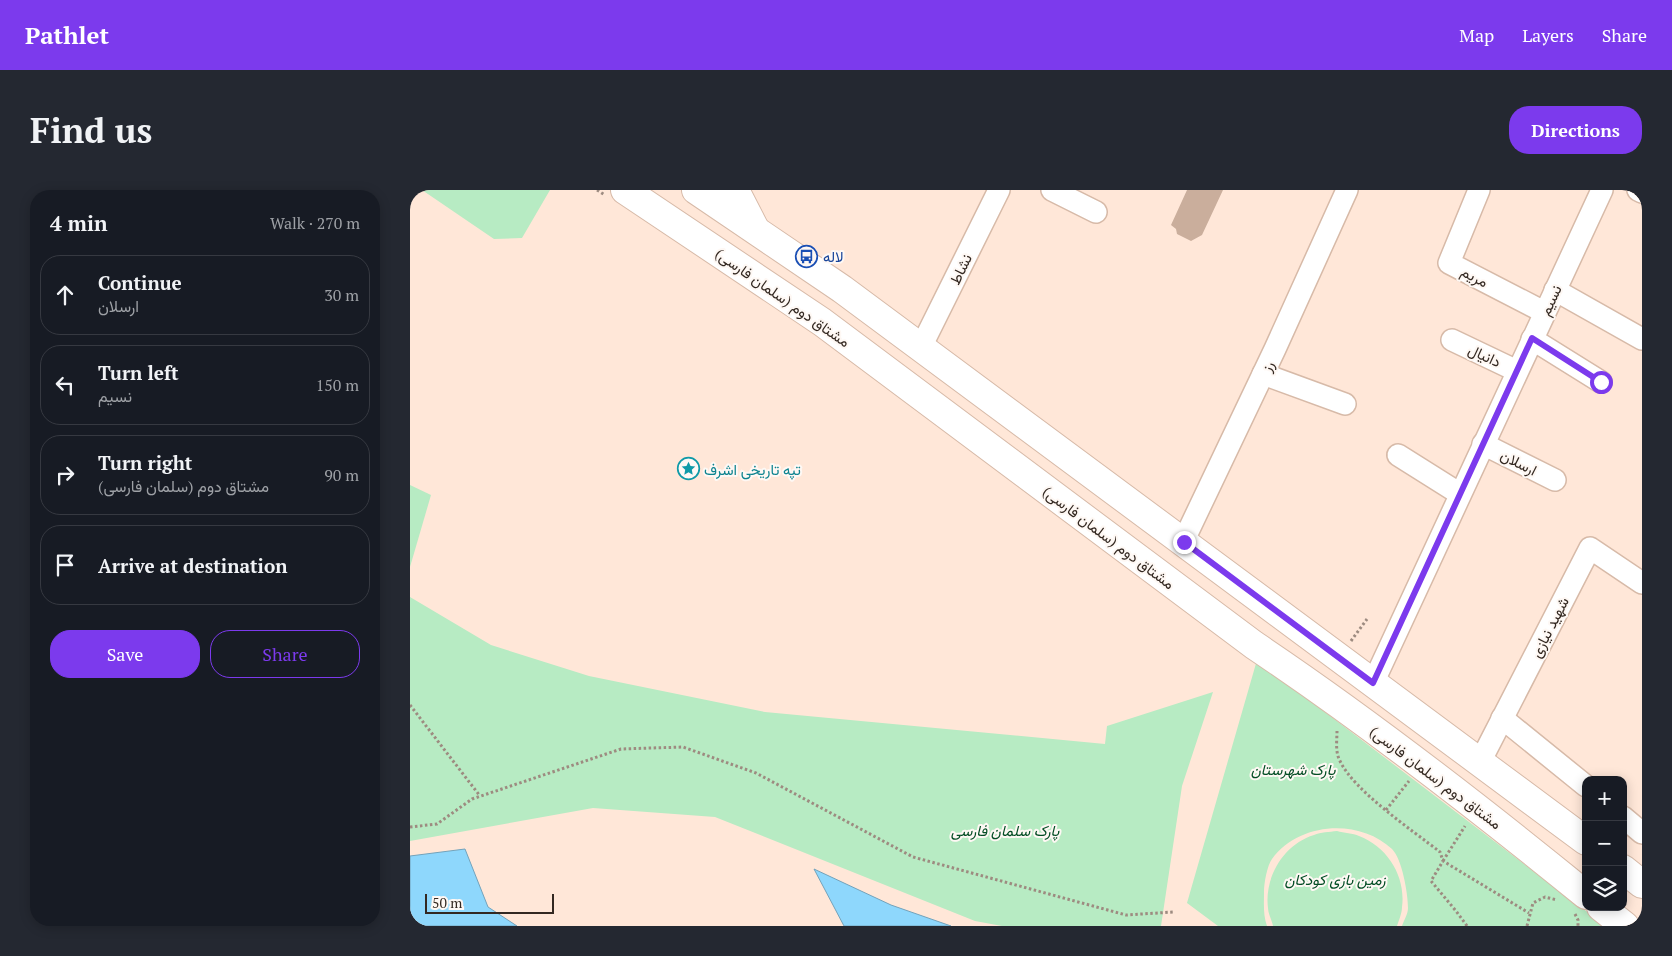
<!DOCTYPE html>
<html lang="en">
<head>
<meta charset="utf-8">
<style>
  :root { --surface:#171b24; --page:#242831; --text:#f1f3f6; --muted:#9ea1a6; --line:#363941; --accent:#7c3aed }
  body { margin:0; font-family:"PT Serif",Vazirmatn,serif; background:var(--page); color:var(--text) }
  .controls { position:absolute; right:15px; bottom:15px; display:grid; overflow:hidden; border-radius:10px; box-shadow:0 2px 12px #0003 }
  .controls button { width:45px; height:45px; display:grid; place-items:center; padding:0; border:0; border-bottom:1px solid var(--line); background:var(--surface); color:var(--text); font:25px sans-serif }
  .scale { position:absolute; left:15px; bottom:12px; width:129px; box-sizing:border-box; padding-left:5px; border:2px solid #332821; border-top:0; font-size:14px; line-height:18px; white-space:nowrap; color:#332821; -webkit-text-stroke:4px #fef8f4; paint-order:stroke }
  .stop { position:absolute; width:15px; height:15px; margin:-11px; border:4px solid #7c3aed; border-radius:50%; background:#fff }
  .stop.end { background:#7c3aed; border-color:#fff; box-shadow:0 1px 5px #0008 }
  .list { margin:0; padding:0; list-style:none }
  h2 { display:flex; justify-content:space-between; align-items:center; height:65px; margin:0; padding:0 20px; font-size:21px }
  h2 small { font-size:16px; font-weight:400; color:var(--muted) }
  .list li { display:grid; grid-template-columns:32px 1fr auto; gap:15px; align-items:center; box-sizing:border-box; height:80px; margin:0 10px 10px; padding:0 10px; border:1px solid var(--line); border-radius:20px }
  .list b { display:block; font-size:19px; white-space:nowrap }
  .list p { margin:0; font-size:16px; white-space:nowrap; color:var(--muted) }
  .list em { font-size:16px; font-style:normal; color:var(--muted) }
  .actions { display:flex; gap:10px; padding:15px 20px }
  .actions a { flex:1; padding:11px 0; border:1px solid var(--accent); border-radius:20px; text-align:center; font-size:18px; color:var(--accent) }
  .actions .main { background:var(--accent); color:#fff }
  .icon { flex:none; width:28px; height:28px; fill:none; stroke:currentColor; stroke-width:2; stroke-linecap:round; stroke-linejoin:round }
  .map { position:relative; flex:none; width:1232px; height:736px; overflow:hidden; border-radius:20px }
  header { display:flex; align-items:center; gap:30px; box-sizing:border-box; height:70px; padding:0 25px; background:var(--accent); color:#fff }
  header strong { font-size:24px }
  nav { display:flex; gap:28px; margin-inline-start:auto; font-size:18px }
  .intro { display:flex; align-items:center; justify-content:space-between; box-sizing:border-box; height:120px; padding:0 30px }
  h1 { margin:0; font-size:35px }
  .button { padding:12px 22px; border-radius:20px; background:var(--accent); color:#fff; font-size:18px; font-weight:700 }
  main { display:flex; gap:30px; padding:0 30px }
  aside { flex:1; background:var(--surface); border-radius:20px; box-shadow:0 2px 12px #0003 }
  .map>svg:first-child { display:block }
</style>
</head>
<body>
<header>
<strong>Pathlet</strong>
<nav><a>Map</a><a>Layers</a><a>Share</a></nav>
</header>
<div class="intro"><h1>Find us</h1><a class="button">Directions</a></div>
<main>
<aside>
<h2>4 min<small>Walk · 270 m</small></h2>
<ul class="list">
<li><svg class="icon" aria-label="ahead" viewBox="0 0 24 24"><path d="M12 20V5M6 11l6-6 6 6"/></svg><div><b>Continue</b><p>ارسلان</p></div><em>30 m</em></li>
<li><svg class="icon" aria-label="left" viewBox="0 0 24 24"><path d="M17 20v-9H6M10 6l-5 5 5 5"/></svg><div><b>Turn left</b><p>نسیم</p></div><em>150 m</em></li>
<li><svg class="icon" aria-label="right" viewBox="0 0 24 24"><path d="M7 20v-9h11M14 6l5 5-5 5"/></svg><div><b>Turn right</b><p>مشتاق دوم (سلمان فارسی)</p></div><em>90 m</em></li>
<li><svg class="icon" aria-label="arrive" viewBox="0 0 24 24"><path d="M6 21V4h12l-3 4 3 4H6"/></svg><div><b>Arrive at destination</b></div></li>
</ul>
<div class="actions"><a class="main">Save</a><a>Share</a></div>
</aside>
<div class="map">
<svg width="1232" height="736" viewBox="0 0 1232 736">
  <rect width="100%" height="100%" fill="#ffe7d8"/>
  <!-- green -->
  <g fill="#b7ebc3">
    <polygon points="12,0 140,0 112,48 84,49"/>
    <polygon points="0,295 21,305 0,377"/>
    <polygon points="0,407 81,455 179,486 355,522 695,554 697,536 803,502 772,596 751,736 592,736 565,731 305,627 183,618 0,651"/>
    <path d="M847,470L1152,703L1196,736H992C994,730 998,724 998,718C998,703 992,669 982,659C949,628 889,632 862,669C857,676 854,693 854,702C854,714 853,725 857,736H808L777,713Z"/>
    <path d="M927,641C934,643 943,643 949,646C978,657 996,687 992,717C992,723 989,730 987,736H863C862,730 858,724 858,718C854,687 874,654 904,645C911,642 919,642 927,641Z"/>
  </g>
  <!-- water -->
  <g fill="#8ed7fc" stroke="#73a2ba">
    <polygon points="55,659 78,717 107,736 0,736 0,666"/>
    <polygon points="404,679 481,715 541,736 434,736"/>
  </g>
  <!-- building -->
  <polygon fill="#caae9c" points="777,0 813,0 792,45 781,51 767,44 766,39 761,35"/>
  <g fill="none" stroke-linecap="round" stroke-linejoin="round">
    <defs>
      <g id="minor">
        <polyline points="642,0 686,22"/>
        <polyline points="1069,0 1039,73 1134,122"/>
        <polyline points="1228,0 1232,2"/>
        <polyline points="1145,100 1232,149"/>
        <polyline points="1122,149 1191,192"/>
        <polyline points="1042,150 1107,181"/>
        <polyline points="511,157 589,0"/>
        <polyline points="853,184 935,214"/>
        <polyline points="1073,254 1145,290"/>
        <polyline points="988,265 1050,304"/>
        <polyline points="773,352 865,159 937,0"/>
        <polyline points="963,493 1192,0"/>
        <polyline points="1092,528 1176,596"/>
        <polyline points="1070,572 1180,358 1232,393"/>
        <polyline points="1213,627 1232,643"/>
      </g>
      <g id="major">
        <path d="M215,0L412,132L844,455C959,532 1068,617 1176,705"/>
        <polyline points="286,0 432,99 1176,651"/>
        <polyline points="325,0 344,37"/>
        <polyline points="1213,679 1232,694"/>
        <polyline points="1191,717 1215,736"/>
      </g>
    </defs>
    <!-- minor casing -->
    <use href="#minor" stroke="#d7baa8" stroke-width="24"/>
    <!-- major casing -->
    <use href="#major" stroke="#d7baa8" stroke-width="30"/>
    <!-- path -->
    <g stroke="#9d8b80" stroke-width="3" stroke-dasharray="2.5 2.5" stroke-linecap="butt">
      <polyline points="187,0 195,5"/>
      <polyline points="941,451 957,429"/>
      <polyline points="0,515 70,606"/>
      <path d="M927,541C927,550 925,562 930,571C944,601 1002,640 1030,662L1033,671"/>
      <polyline points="976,620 999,591"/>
      <polyline points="0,637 27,634 62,609 211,559 273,557 346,583 503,667 716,725 763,722"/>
      <polyline points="1033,671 1055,636"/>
      <polyline points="1165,724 1168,730 1168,736"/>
      <polyline points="1057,736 1046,721 1021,691 1033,671 1119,723"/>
      <polyline points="1117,736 1123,713 1135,707 1147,710"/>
    </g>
    <!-- minor -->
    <use href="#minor" stroke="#fff" stroke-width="21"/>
    <!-- major -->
    <use href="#major" stroke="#fff" stroke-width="28"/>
  </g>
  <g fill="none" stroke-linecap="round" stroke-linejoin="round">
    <!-- route -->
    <polyline stroke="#7c3aed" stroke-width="6" points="774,352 963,493 1122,148 1191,192"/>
  </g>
  <!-- icons -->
  <defs>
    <symbol id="bus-ring" viewBox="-11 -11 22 22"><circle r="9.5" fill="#fef8f4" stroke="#1a4fb4" stroke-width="1.5"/><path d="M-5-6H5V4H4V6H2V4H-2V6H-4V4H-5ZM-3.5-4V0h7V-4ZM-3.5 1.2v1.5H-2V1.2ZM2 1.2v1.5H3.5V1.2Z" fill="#1a4fb4"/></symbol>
    <symbol id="sight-ring" viewBox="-11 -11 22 22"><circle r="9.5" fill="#fef8f4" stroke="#0f9aa8" stroke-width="1.5"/><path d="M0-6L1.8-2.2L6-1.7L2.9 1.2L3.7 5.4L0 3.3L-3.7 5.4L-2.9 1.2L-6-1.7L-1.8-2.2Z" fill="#0f9aa8"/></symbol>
  </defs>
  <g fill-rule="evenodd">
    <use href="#bus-ring" x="384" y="54" width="25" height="25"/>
    <use href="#sight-ring" x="266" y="266" width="25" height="25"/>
  </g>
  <g text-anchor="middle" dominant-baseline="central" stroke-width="4" stroke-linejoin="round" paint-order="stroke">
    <!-- transit labels -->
    <g font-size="15" fill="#164399" stroke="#fef8f4" text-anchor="start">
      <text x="413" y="66">لاله</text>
    </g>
    <!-- street labels -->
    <g font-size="15" fill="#332821" stroke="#fef8f4">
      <text transform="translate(550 79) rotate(-64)">نشاط</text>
      <text transform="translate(1065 86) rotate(28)">مریم</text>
      <text transform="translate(373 107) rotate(35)">مشتاق دوم (سلمان فارسی)</text>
      <text transform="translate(1140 110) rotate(-65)">نسیم</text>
      <text transform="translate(1075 165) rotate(25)">دانیال</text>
      <text transform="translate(857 176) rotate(-65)">رز</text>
      <text transform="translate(1109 272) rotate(27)">ارسلان</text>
      <text transform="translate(699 347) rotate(37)">مشتاق دوم (سلمان فارسی)</text>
      <text transform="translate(1139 437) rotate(-63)">شهید نیازی</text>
      <text transform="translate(1026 587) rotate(37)">مشتاق دوم (سلمان فارسی)</text>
    </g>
    <!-- culture labels -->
    <g font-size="15" fill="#0d838f" stroke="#fef8f4" text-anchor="start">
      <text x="294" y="279">تپه تاریخی اشرف</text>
    </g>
    <!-- park labels -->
    <g font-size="15" font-style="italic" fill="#034d24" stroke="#fef8f4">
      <text x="883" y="579">پارک شهرستان</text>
      <text x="595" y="640">پارک سلمان فارسی</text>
      <text x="925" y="689">زمین بازی کودکان</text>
    </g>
  </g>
</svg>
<div class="controls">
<button>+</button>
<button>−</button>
<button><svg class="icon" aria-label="layers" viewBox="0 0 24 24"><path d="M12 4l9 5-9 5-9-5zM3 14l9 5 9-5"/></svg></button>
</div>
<div class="scale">50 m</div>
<div class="stop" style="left:1191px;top:192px"></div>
<div class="stop end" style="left:774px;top:352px"></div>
</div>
</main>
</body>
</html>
